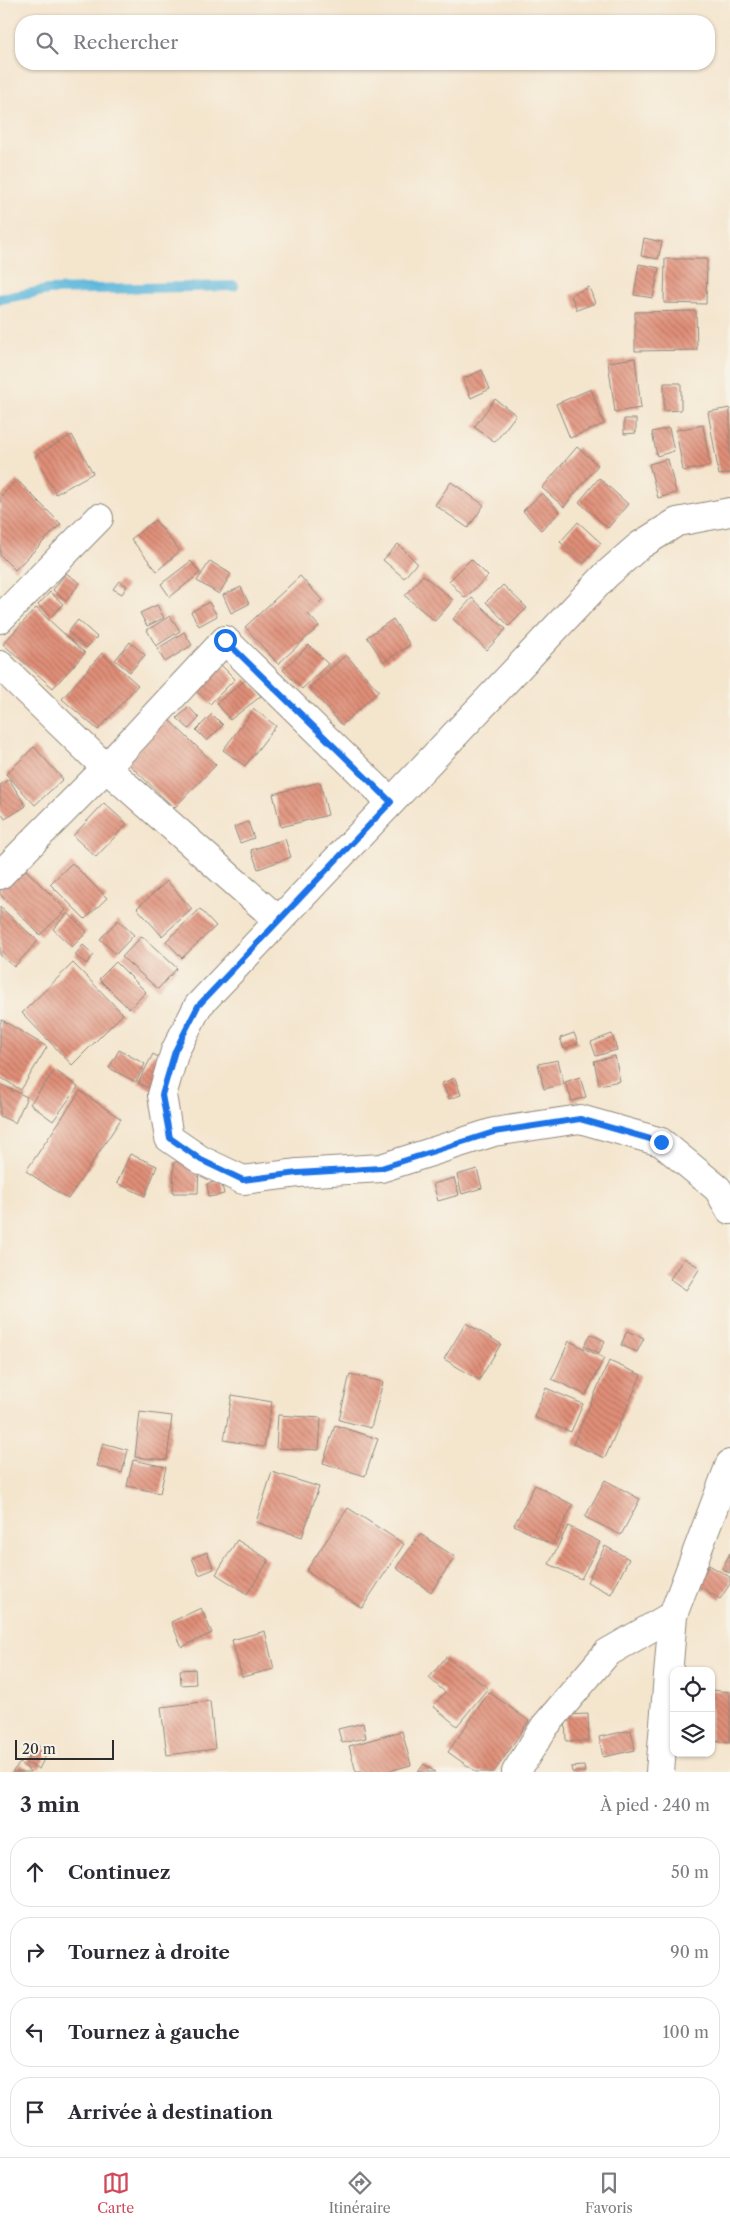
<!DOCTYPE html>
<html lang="fr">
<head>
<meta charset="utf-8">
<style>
  :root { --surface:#fff; --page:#f7f7f7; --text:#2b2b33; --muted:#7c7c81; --line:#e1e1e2; --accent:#d1495b }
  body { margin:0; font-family:"Libre Caslon Text",serif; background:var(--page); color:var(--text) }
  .controls { position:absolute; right:15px; bottom:15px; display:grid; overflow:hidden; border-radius:10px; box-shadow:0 1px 4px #0004 }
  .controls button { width:45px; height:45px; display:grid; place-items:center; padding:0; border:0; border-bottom:1px solid var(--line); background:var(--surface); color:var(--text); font:25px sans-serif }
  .scale { position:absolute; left:15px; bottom:12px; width:99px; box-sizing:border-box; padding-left:5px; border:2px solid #2b2b2b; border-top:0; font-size:14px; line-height:18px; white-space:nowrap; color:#2b2b2b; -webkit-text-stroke:4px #f7f3e8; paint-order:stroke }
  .stop { position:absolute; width:15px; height:15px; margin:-11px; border:4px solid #1a73e8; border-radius:50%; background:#fff }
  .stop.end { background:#1a73e8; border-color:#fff; box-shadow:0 1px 5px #0008 }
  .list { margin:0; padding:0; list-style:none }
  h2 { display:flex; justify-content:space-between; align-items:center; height:65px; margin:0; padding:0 20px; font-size:21px }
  h2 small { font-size:16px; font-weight:400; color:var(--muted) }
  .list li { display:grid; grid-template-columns:32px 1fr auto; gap:15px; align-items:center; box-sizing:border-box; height:70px; margin:0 10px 10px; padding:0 10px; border:1px solid var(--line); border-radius:20px }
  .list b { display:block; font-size:19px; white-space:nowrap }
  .list em { font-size:16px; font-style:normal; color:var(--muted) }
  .icon { flex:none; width:28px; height:28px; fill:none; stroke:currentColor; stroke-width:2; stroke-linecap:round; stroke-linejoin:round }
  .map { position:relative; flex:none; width:730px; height:1772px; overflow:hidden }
  .search { position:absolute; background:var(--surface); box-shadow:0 1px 4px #0004; left:15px; right:15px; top:15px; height:55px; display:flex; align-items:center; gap:12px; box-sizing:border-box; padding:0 18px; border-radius:20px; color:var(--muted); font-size:19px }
  .sheet { height:385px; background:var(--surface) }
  nav { display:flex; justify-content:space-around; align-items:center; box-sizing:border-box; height:70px; border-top:1px solid var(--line); background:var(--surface); font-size:14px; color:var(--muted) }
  nav a { display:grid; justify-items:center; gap:2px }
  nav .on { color:var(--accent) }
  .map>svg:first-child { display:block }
</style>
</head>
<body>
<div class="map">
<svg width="730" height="1772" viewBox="0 0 730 1772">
  <defs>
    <pattern id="building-back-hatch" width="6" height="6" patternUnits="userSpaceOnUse" patternTransform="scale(1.25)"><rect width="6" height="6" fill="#e08f78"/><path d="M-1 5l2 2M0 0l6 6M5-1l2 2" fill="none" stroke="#b67563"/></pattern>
  </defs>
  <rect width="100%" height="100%" fill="#f7f3e8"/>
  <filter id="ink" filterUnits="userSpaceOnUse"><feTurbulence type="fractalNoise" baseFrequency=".02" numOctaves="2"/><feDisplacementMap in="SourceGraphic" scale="10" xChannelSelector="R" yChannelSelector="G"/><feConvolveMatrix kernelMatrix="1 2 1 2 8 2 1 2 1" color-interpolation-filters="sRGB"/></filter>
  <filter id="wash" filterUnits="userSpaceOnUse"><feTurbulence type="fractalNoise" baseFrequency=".0096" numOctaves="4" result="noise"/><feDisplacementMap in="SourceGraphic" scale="20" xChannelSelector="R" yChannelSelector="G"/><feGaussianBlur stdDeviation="1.12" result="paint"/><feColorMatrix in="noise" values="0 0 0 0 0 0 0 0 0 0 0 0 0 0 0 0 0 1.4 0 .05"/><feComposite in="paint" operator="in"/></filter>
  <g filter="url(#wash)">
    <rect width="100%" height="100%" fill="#f4e5cd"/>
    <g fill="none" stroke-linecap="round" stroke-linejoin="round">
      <!-- stream -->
      <polyline stroke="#5db7db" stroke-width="10" points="0,299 48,290 234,286"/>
    </g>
    <g id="blocks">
      <!-- building -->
      <g fill="url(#building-back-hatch)">
        <polygon points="644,238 662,242 658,259 641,256"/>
        <polygon points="665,259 707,259 706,304 664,303"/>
        <polygon points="639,264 659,268 653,298 634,295"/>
        <polygon points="589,287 595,303 577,310 571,295"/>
        <polygon points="696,311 697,350 635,351 635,312"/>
        <polygon points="635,358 641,408 615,412 608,362"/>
        <polygon points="482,370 490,389 471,398 463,379"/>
        <polygon points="664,383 681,383 681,410 664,411"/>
        <polygon points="591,389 604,424 570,438 556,404"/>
        <polygon points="495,399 516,415 495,442 474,427"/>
        <polygon points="730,408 730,473 719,475 708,412"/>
        <polygon points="624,419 636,419 636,433 624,434"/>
        <polygon points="703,425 710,466 683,471 676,430"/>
        <polygon points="669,428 674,451 657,456 652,432"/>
        <polygon points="72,435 93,473 56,494 35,456"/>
        <polygon points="577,447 598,465 564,507 542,488"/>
        <polygon points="668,459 676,493 658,498 649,464"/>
        <polygon points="599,478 628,504 608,528 579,502"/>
        <polygon points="17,480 61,524 15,570 0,555 0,497"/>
        <polygon points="451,482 484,505 468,528 435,505"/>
        <polygon points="542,493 560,512 541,530 523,511"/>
        <polygon points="155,520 180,551 157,571 131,539"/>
        <polygon points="578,522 601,543 584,563 560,542"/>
        <polygon points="398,544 417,563 404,578 383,560"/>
        <polygon points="471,559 488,576 465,598 449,581"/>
        <polygon points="191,561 200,573 170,597 161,584"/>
        <polygon points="210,561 231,574 219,594 197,581"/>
        <polygon points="66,573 80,583 66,601 53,590"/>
        <polygon points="423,575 453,600 435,621 405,596"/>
        <polygon points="300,576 322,600 308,614 319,626 278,664 245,627"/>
        <polygon points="119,581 127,586 122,594 113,589"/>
        <polygon points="503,585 527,608 509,626 486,602"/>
        <polygon points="241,587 249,604 231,613 223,595"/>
        <polygon points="50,592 63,604 51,617 38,605"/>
        <polygon points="472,598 506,629 487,650 453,619"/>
        <polygon points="209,602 217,616 199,626 191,612"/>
        <polygon points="157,605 164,618 147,626 140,613"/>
        <polygon points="36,608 85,653 53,688 3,644"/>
        <polygon points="170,616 180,631 156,646 147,630"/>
        <polygon points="393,619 410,645 384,662 367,637"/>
        <polygon points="78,620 97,637 86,648 68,632"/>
        <polygon points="184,632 192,645 165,662 157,649"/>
        <polygon points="130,642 145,655 130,672 115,660"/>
        <polygon points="309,645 328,664 302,689 283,670"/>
        <polygon points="102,653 138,685 98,730 62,699"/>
        <polygon points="346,655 379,691 342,725 309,688"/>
        <polygon points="215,659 235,679 210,704 190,685"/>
        <polygon points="247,679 261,696 230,720 217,703"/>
        <polygon points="189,707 199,718 189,729 177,718"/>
        <polygon points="254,709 276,726 245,766 223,750"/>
        <polygon points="212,714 223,725 207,741 196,730"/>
        <polygon points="168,719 216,765 174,808 127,762"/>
        <polygon points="34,747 63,779 35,805 6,774"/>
        <polygon points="9,779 26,806 5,819 0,811 0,785"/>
        <polygon points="320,782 328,815 281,827 273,794"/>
        <polygon points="104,803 127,824 96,857 73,836"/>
        <polygon points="248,822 254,838 240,843 234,827"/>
        <polygon points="285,839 291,857 258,869 251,850"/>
        <polygon points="72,863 107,898 85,919 50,884"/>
        <polygon points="22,866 66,910 40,935 0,894 0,888"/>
        <polygon points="167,881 192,909 162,936 137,908"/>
        <polygon points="0,907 38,941 14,967 0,955"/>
        <polygon points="200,909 216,926 182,958 166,941"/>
        <polygon points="68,913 87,932 72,947 53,929"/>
        <polygon points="118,920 134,935 116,954 100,939"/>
        <polygon points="142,936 177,968 158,989 122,957"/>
        <polygon points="83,945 94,955 86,964 75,955"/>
        <polygon points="116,962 146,992 129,1009 99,979"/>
        <polygon points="73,963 123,1014 72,1065 22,1013"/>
        <polygon points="2,1020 47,1047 21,1090 0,1077 0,1023"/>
        <polygon points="574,1033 578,1043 564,1049 560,1038"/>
        <polygon points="612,1034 617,1050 596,1056 591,1042"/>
        <polygon points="119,1050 145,1064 136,1082 109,1068"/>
        <polygon points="153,1054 167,1062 153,1090 138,1083"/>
        <polygon points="615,1056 620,1081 599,1085 594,1061"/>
        <polygon points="558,1060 564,1084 544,1089 538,1064"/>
        <polygon points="55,1070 78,1087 53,1121 30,1104"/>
        <polygon points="580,1077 586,1097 572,1101 565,1082"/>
        <polygon points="455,1078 461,1095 449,1099 442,1083"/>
        <polygon points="0,1084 27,1097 15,1123 0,1116"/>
        <polygon points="80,1091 121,1119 68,1199 26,1171"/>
        <polygon points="130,1154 157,1166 145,1196 117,1183"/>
        <polygon points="174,1162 199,1162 198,1193 173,1193"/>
        <polygon points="477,1169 482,1188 462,1194 457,1175"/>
        <polygon points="454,1178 459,1195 438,1201 433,1184"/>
        <polygon points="221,1180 224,1194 209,1197 207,1184"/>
        <polygon points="684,1258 700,1268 686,1290 670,1279"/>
        <polygon points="466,1323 501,1344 479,1380 444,1359"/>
        <polygon points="627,1331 644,1338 637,1352 621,1345"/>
        <polygon points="591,1334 605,1341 599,1353 584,1346"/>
        <polygon points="569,1341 604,1358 586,1395 552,1379"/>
        <polygon points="609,1361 641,1375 605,1458 573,1444"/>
        <polygon points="350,1374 383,1382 371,1428 339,1420"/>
        <polygon points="546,1388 583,1404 571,1432 534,1417"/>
        <polygon points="232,1395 272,1402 264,1447 224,1440"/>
        <polygon points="140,1412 172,1416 167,1460 135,1457"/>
        <polygon points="278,1415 321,1418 319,1450 276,1448"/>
        <polygon points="335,1425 378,1439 365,1476 323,1463"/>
        <polygon points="103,1443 128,1450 122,1473 97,1466"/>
        <polygon points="133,1460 166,1467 160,1493 127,1486"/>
        <polygon points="272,1472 319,1487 302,1537 256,1522"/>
        <polygon points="605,1480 640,1499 621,1535 585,1517"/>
        <polygon points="535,1485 573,1505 552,1545 514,1525"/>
        <polygon points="348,1508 404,1544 362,1608 306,1571"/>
        <polygon points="568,1526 600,1542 581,1579 549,1564"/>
        <polygon points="420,1534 455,1557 431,1592 396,1568"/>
        <polygon points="237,1540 269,1560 247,1594 216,1574"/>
        <polygon points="605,1546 629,1559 611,1594 587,1582"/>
        <polygon points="207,1552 214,1569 199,1575 192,1558"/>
        <polygon points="730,1553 730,1573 722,1569"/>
        <polygon points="709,1565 730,1577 730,1584 720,1599 697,1585"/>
        <polygon points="201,1608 212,1633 182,1647 171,1622"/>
        <polygon points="265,1631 274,1669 242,1677 232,1640"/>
        <polygon points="446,1657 488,1688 457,1726 433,1706 445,1692 429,1678"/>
        <polygon points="195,1669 196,1684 181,1685 180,1670"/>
        <polygon points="711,1690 730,1692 730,1743 711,1741"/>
        <polygon points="489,1692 529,1721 494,1772 476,1772 448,1752"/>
        <polygon points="210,1701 215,1749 167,1755 161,1707"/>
        <polygon points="588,1714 589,1741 566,1741 565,1715"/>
        <polygon points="363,1723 366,1738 342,1743 338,1729"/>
        <polygon points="631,1730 635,1750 603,1757 599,1737"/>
        <polygon points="402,1731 411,1765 385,1772 356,1772 349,1746"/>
        <polygon points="35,1744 48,1751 39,1769 26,1763"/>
        <polygon points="20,1763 31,1772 12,1772"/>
        <polygon points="424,1764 435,1772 418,1772"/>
        <polygon points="584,1766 585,1772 572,1772 571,1767"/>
      </g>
    </g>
  </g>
  <g filter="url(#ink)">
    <use href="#blocks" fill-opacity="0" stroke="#90887c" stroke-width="1"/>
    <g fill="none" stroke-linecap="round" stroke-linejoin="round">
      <defs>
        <g id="minor">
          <polyline points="730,512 677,522 639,546 606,575 198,1006 175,1051 162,1095 169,1138 201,1160 243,1180 298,1173 381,1168 494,1132 580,1119 661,1142 718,1189 730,1210"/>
          <polyline points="0,619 99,518"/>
          <polyline points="0,665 106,768 278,920"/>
          <polyline points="0,875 106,768 225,640 391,802"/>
          <polyline points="516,1772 545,1726 607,1653 673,1615"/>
          <polyline points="660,1772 673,1615 730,1464"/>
        </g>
      </defs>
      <!-- minor casing -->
      <use href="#minor" stroke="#90887c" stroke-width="30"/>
      <!-- minor -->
      <use href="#minor" stroke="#fff" stroke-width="28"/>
    </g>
  </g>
  <g fill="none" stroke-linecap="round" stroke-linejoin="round" filter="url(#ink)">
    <!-- route -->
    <polyline stroke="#1a73e8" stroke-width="6" points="225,640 391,802 198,1006 175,1051 162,1095 170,1138 201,1160 243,1180 298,1173 381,1168 494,1132 580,1119 661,1142"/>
  </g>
</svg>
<div class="controls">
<button><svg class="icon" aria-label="locate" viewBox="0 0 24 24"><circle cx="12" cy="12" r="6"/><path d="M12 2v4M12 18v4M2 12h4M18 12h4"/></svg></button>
<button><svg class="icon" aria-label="layers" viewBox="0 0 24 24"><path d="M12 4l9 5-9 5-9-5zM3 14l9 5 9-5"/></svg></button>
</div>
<div class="scale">20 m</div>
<div class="stop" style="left:225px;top:640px"></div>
<div class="stop end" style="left:661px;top:1142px"></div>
<div class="search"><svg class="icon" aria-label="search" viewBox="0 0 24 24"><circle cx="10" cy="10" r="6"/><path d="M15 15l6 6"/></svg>Rechercher</div>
</div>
<section class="sheet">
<h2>3 min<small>À pied · 240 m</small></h2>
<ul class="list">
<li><svg class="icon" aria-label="ahead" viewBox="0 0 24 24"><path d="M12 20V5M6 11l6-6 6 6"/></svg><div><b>Continuez</b></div><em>50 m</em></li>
<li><svg class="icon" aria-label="right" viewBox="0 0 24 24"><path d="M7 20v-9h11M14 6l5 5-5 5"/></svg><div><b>Tournez à droite</b></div><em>90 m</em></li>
<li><svg class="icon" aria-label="left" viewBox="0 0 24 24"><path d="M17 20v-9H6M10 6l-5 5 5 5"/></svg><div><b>Tournez à gauche</b></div><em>100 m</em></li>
<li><svg class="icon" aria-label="arrive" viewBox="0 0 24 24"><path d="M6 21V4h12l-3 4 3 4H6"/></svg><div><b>Arrivée à destination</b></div></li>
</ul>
</section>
<nav>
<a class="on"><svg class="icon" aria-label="map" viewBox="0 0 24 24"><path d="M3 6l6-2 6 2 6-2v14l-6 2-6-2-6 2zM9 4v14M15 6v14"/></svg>Carte</a>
<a><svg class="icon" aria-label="directions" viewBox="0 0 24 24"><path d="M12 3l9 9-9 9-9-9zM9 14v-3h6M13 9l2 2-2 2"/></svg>Itinéraire</a>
<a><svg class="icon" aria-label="saved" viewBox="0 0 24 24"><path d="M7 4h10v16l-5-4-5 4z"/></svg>Favoris</a>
</nav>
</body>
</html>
